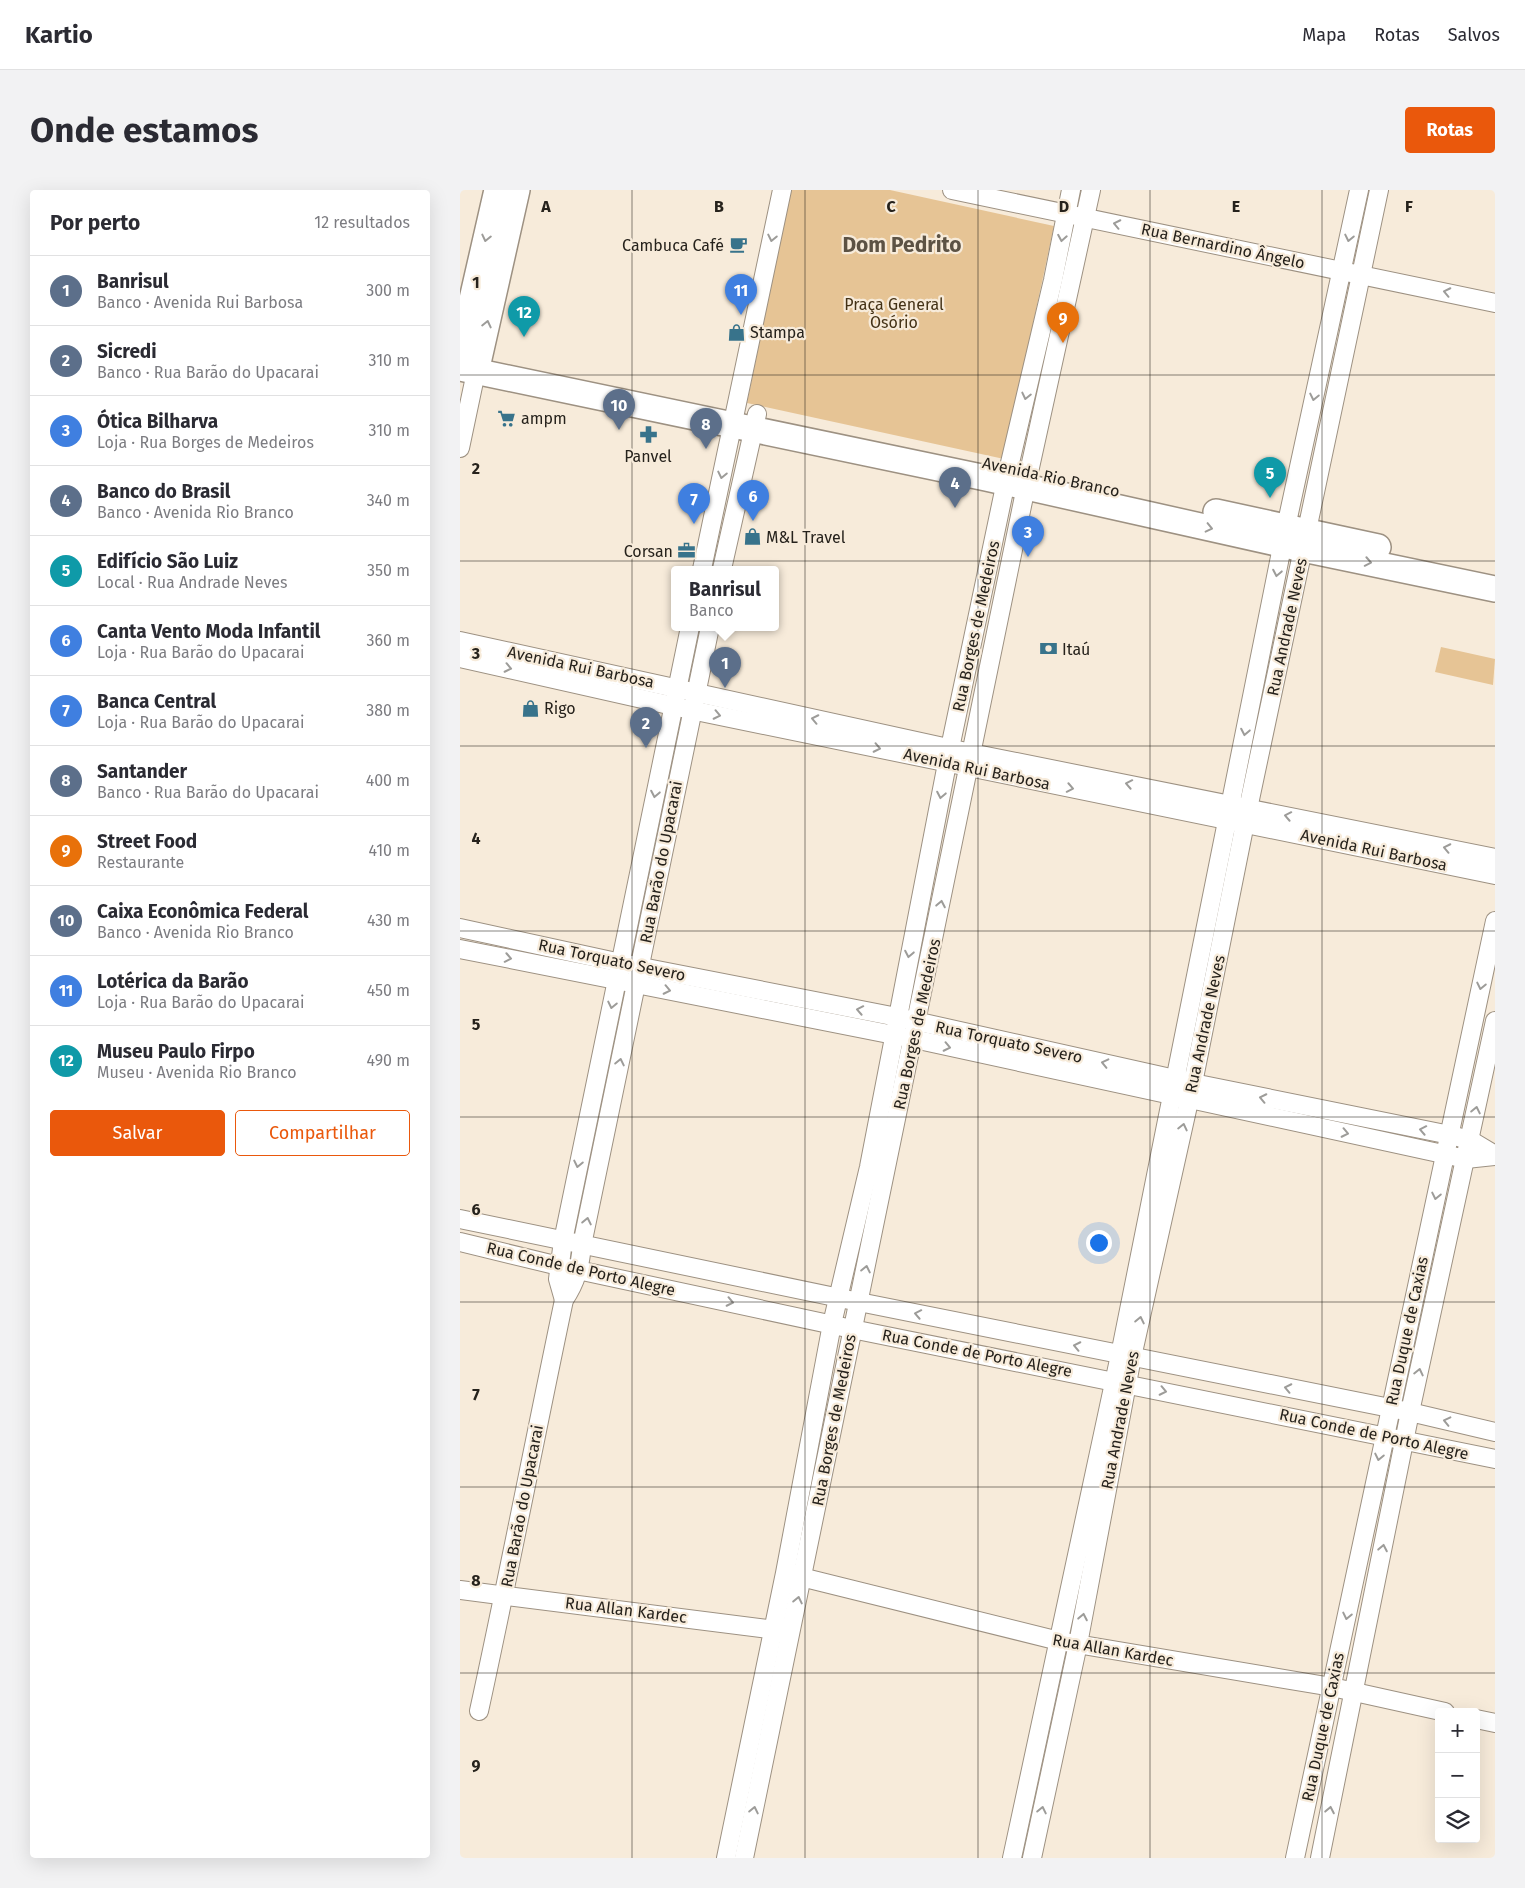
<!DOCTYPE html>
<html lang="pt">
<head>
<meta charset="utf-8">
<style>
  :root { --surface:#fff; --page:#f2f2f3; --text:#2b2b33; --muted:#7c7c81; --line:#e1e1e2; --accent:#ea580c }
  body { margin:0; font-family:"Fira Sans",sans-serif; background:var(--page); color:var(--text) }
  .controls { position:absolute; right:15px; bottom:15px; display:grid; overflow:hidden; border-radius:5px; box-shadow:0 5px 20px #0002 }
  .controls button { width:45px; height:45px; display:grid; place-items:center; padding:0; border:0; border-bottom:1px solid var(--line); background:var(--surface); color:var(--text); font:25px sans-serif }
  .you { position:absolute; left:638px; top:1052px; width:18px; height:18px; margin:-12px; border:4px solid #fff; border-radius:50%; background:#1a73e8; box-shadow:0 0 0 8px #1a73e833 }
  .badge { display:grid; place-items:center; width:32px; height:32px; border-radius:50%; background:var(--accent); color:#fff; font-size:16px; font-weight:700 }
  .pin { position:absolute; translate:-50% -41px; filter:drop-shadow(0 1px 2px #0008) }
  .pin::after { content:''; position:absolute; top:26px; width:18px; height:15px; background:inherit; clip-path:polygon(0 0,100% 0,50% 100%) }
  .popup { position:absolute; left:211px; top:376px; width:108px; height:65px; box-sizing:border-box; display:grid; place-content:center; border-radius:5px; background:var(--surface); filter:drop-shadow(0 1px 4px #0005); font-size:16px; white-space:nowrap; color:var(--muted) }
  .popup b { font-size:19px; color:var(--text) }
  .popup::after { content:''; position:absolute; left:50%; top:100%; margin-left:-10px; border:10px solid transparent; border-top-color:var(--surface) }
  .list { margin:0; padding:0; list-style:none }
  h2 { display:flex; justify-content:space-between; align-items:center; height:65px; margin:0; padding:0 20px; font-size:21px }
  h2 small { font-size:16px; font-weight:400; color:var(--muted) }
  .list li { display:grid; grid-template-columns:32px 1fr auto; gap:15px; align-items:center; box-sizing:border-box; height:70px; padding:0 20px; border-top:1px solid var(--line) }
  .list b { display:block; font-size:19px; white-space:nowrap }
  .list p { margin:0; font-size:16px; white-space:nowrap; color:var(--muted) }
  .list em { font-size:16px; font-style:normal; color:var(--muted) }
  .actions { display:flex; gap:10px; padding:15px 20px }
  .actions a { flex:1; padding:11px 0; border:1px solid var(--accent); border-radius:5px; text-align:center; font-size:18px; color:var(--accent) }
  .actions .main { background:var(--accent); color:#fff }
  .icon { flex:none; width:28px; height:28px; fill:none; stroke:currentColor; stroke-width:2; stroke-linecap:round; stroke-linejoin:round }
  .map { position:relative; flex:none; width:1035px; height:1668px; overflow:hidden; border-radius:5px }
  header { display:flex; align-items:center; gap:30px; box-sizing:border-box; height:70px; padding:0 25px; background:var(--surface); border-bottom:1px solid var(--line) }
  header strong { font-size:24px }
  nav { display:flex; gap:28px; margin-inline-start:auto; font-size:18px }
  .intro { display:flex; align-items:center; justify-content:space-between; box-sizing:border-box; height:120px; padding:0 30px }
  h1 { margin:0; font-size:35px }
  .button { padding:12px 22px; border-radius:5px; background:var(--accent); color:#fff; font-size:18px; font-weight:700 }
  main { display:flex; gap:30px; padding:0 30px }
  aside { flex:1; background:var(--surface); border-radius:5px; box-shadow:0 5px 20px #0002 }
  .map>svg:first-child { display:block }
</style>
</head>
<body>
<header>
<strong>Kartio</strong>
<nav><a>Mapa</a><a>Rotas</a><a>Salvos</a></nav>
</header>
<div class="intro"><h1>Onde estamos</h1><a class="button">Rotas</a></div>
<main>
<aside>
<h2>Por perto<small>12 resultados</small></h2>
<ul class="list">
<li><span class="badge" style="background:#5c6f8a">1</span><div><b>Banrisul</b><p>Banco · Avenida Rui Barbosa</p></div><em>300 m</em></li>
<li><span class="badge" style="background:#5c6f8a">2</span><div><b>Sicredi</b><p>Banco · Rua Barão do Upacarai</p></div><em>310 m</em></li>
<li><span class="badge" style="background:#3f7fe0">3</span><div><b>Ótica Bilharva</b><p>Loja · Rua Borges de Medeiros</p></div><em>310 m</em></li>
<li><span class="badge" style="background:#5c6f8a">4</span><div><b>Banco do Brasil</b><p>Banco · Avenida Rio Branco</p></div><em>340 m</em></li>
<li><span class="badge" style="background:#0f9aa8">5</span><div><b>Edifício São Luiz</b><p>Local · Rua Andrade Neves</p></div><em>350 m</em></li>
<li><span class="badge" style="background:#3f7fe0">6</span><div><b>Canta Vento Moda Infantil</b><p>Loja · Rua Barão do Upacarai</p></div><em>360 m</em></li>
<li><span class="badge" style="background:#3f7fe0">7</span><div><b>Banca Central</b><p>Loja · Rua Barão do Upacarai</p></div><em>380 m</em></li>
<li><span class="badge" style="background:#5c6f8a">8</span><div><b>Santander</b><p>Banco · Rua Barão do Upacarai</p></div><em>400 m</em></li>
<li><span class="badge" style="background:#e8710a">9</span><div><b>Street Food</b><p>Restaurante</p></div><em>410 m</em></li>
<li><span class="badge" style="background:#5c6f8a">10</span><div><b>Caixa Econômica Federal</b><p>Banco · Avenida Rio Branco</p></div><em>430 m</em></li>
<li><span class="badge" style="background:#3f7fe0">11</span><div><b>Lotérica da Barão</b><p>Loja · Rua Barão do Upacarai</p></div><em>450 m</em></li>
<li><span class="badge" style="background:#0f9aa8">12</span><div><b>Museu Paulo Firpo</b><p>Museu · Avenida Rio Branco</p></div><em>490 m</em></li>
</ul>
<div class="actions"><a class="main">Salvar</a><a>Compartilhar</a></div>
</aside>
<div class="map">
<svg width="1035" height="1668" viewBox="0 0 1035 1668">
  <rect width="100%" height="100%" fill="#f7ebda"/>
  <!-- green -->
  <g fill="#e6c495">
    <polygon points="331,0 430,0 594,36 544,269 287,213"/>
    <polygon points="981,457 1035,469 1033,495 975,482"/>
  </g>
  <g fill="none" stroke-linecap="round" stroke-linejoin="round">
    <defs>
      <g id="street">
        <polyline points="492,0 1035,113"/>
        <polyline points="0,258 16,182"/>
        <polyline points="242,379 322,0"/>
        <polyline points="262,379 297,224"/>
        <polyline points="0,451 511,563 1035,668"/>
        <polyline points="0,468 231,520 1035,685"/>
        <polyline points="0,738 161,773 437,827 733,893 990,945 1010,950 1035,965"/>
        <polyline points="0,759 454,849 1006,969 1035,966"/>
        <polyline points="0,1029 399,1112 950,1222 1035,1242"/>
        <polyline points="0,1052 99,1076 392,1139 1035,1269"/>
        <polyline points="104,1110 98,1089 103,1051 230,437"/>
        <polyline points="333,1385 599,1451 872,1497 985,1522"/>
        <polyline points="0,1400 324,1441"/>
        <path d="M19,1521C49,1384 75,1247 104,1110C116,1092 120,1077 122,1055L250,437"/>
        <polyline points="1016,1529 1035,1533"/>
        <polyline points="266,1668 325,1383 372,1134 409,977 490,558 549,277 593,90 611,0"/>
        <polyline points="284,1668 569,282 631,0"/>
        <polyline points="552,1668 660,1165 826,337 899,0"/>
        <polyline points="572,1668 618,1454 672,1167 733,893 785,633 919,0"/>
        <polyline points="835,1668 1035,731"/>
        <polyline points="860,1668 950,1222 1035,831"/>
      </g>
      <g id="secondary">
        <polyline points="0,162 37,0"/>
        <polyline points="0,178 526,288 843,359 1035,399"/>
        <polyline points="16,182 57,0"/>
        <polyline points="756,322 918,357"/>
      </g>
    </defs>
    <!-- street casing -->
    <use href="#street" stroke="#9d9182" stroke-width="20"/>
    <!-- secondary casing -->
    <use href="#secondary" stroke="#9d9182" stroke-width="28"/>
    <!-- street -->
    <use href="#street" stroke="#fff" stroke-width="18"/>
    <!-- secondary -->
    <use href="#secondary" stroke="#fff" stroke-width="25"/>
  </g>
  <!-- one-way arrows -->
  <defs><path id="oneway-chevron" d="M-2-3.5L2.5 0L-2 3.5" fill="none" stroke-width="1.6" stroke-linecap="round" stroke-linejoin="round" transform="scale(1.25)"/></defs>
  <g stroke="#9d9c99">
    <use href="#oneway-chevron" transform="translate(657 34) rotate(-168)"/>
    <use href="#oneway-chevron" transform="translate(26 48) rotate(103)"/>
    <use href="#oneway-chevron" transform="translate(312 48) rotate(102)"/>
    <use href="#oneway-chevron" transform="translate(602 48) rotate(100)"/>
    <use href="#oneway-chevron" transform="translate(889 48) rotate(102)"/>
    <use href="#oneway-chevron" transform="translate(987 102) rotate(-168)"/>
    <use href="#oneway-chevron" transform="translate(27 134) rotate(-77)"/>
    <use href="#oneway-chevron" transform="translate(566 206) rotate(103)"/>
    <use href="#oneway-chevron" transform="translate(854 207) rotate(102)"/>
    <use href="#oneway-chevron" transform="translate(262 285) rotate(102)"/>
    <use href="#oneway-chevron" transform="translate(749 338) rotate(13)"/>
    <use href="#oneway-chevron" transform="translate(908 372) rotate(11)"/>
    <use href="#oneway-chevron" transform="translate(817 383) rotate(101)"/>
    <use href="#oneway-chevron" transform="translate(48 478) rotate(12)"/>
    <use href="#oneway-chevron" transform="translate(257 525) rotate(12)"/>
    <use href="#oneway-chevron" transform="translate(355 529) rotate(-168)"/>
    <use href="#oneway-chevron" transform="translate(785 542) rotate(101)"/>
    <use href="#oneway-chevron" transform="translate(417 558) rotate(12)"/>
    <use href="#oneway-chevron" transform="translate(669 594) rotate(-169)"/>
    <use href="#oneway-chevron" transform="translate(610 598) rotate(11)"/>
    <use href="#oneway-chevron" transform="translate(195 604) rotate(101)"/>
    <use href="#oneway-chevron" transform="translate(481 605) rotate(101)"/>
    <use href="#oneway-chevron" transform="translate(828 626) rotate(-169)"/>
    <use href="#oneway-chevron" transform="translate(987 658) rotate(-168)"/>
    <use href="#oneway-chevron" transform="translate(481 714) rotate(-79)"/>
    <use href="#oneway-chevron" transform="translate(449 764) rotate(101)"/>
    <use href="#oneway-chevron" transform="translate(48 768) rotate(11)"/>
    <use href="#oneway-chevron" transform="translate(1021 796) rotate(102)"/>
    <use href="#oneway-chevron" transform="translate(207 800) rotate(12)"/>
    <use href="#oneway-chevron" transform="translate(152 815) rotate(102)"/>
    <use href="#oneway-chevron" transform="translate(400 820) rotate(-169)"/>
    <use href="#oneway-chevron" transform="translate(487 857) rotate(12)"/>
    <use href="#oneway-chevron" transform="translate(160 872) rotate(-78)"/>
    <use href="#oneway-chevron" transform="translate(645 873) rotate(-167)"/>
    <use href="#oneway-chevron" transform="translate(803 908) rotate(-168)"/>
    <use href="#oneway-chevron" transform="translate(1016 920) rotate(-78)"/>
    <use href="#oneway-chevron" transform="translate(723 937) rotate(-77)"/>
    <use href="#oneway-chevron" transform="translate(963 940) rotate(-169)"/>
    <use href="#oneway-chevron" transform="translate(885 943) rotate(12)"/>
    <use href="#oneway-chevron" transform="translate(118 974) rotate(102)"/>
    <use href="#oneway-chevron" transform="translate(976 1006) rotate(102)"/>
    <use href="#oneway-chevron" transform="translate(127 1031) rotate(-78)"/>
    <use href="#oneway-chevron" transform="translate(406 1079) rotate(-78)"/>
    <use href="#oneway-chevron" transform="translate(270 1112) rotate(12)"/>
    <use href="#oneway-chevron" transform="translate(458 1124) rotate(-169)"/>
    <use href="#oneway-chevron" transform="translate(680 1130) rotate(-78)"/>
    <use href="#oneway-chevron" transform="translate(617 1156) rotate(-168)"/>
    <use href="#oneway-chevron" transform="translate(959 1182) rotate(-77)"/>
    <use href="#oneway-chevron" transform="translate(828 1198) rotate(-168)"/>
    <use href="#oneway-chevron" transform="translate(703 1201) rotate(12)"/>
    <use href="#oneway-chevron" transform="translate(987 1231) rotate(-167)"/>
    <use href="#oneway-chevron" transform="translate(919 1267) rotate(102)"/>
    <use href="#oneway-chevron" transform="translate(923 1358) rotate(-79)"/>
    <use href="#oneway-chevron" transform="translate(338 1410) rotate(-78)"/>
    <use href="#oneway-chevron" transform="translate(887 1426) rotate(102)"/>
    <use href="#oneway-chevron" transform="translate(623 1427) rotate(-79)"/>
    <use href="#oneway-chevron" transform="translate(294 1620) rotate(-78)"/>
    <use href="#oneway-chevron" transform="translate(582 1620) rotate(-78)"/>
    <use href="#oneway-chevron" transform="translate(870 1620) rotate(-79)"/>
  </g>
  <!-- grid -->
  <path fill="none" stroke="#26221c" stroke-width="1" stroke-opacity="0.55" d="M172,0V1668M345,0V1668M518,0V1668M690,0V1668M862,0V1668M0,185H1035M0,371H1035M0,556H1035M0,741H1035M0,927H1035M0,1112H1035M0,1297H1035M0,1483H1035"/>
  <!-- icons -->
  <defs>
    <symbol id="cafe-bare" viewBox="-9 -9 18 18"><path d="M-5.5-4.5H6V0H3Q3 3.5 0 3.5H-2.5Q-5.5 3.5-5.5 0ZM3-3.2v2h1.7v-2ZM-6 4.5H4V6H-6Z" fill="#38738b" stroke="#f7ebda" stroke-width="2.5" paint-order="stroke"/></symbol>
    <symbol id="shop-bare" viewBox="-9 -9 18 18"><path d="M-5-2.5h2.3a2.7 3.5 0 0 1 5.4 0H5L5.5 6h-11ZM-1.5-2.5h3a1.5 2.3 0 0 0-3 0Z" fill="#38738b" stroke="#f7ebda" stroke-width="2.5" paint-order="stroke"/></symbol>
    <symbol id="supermarket-bare" viewBox="-9 -9 18 18"><path d="M-6-5.5h2.5l.6 2H6L4.5 2H-2.5L-4.4-4H-6ZM-1.5 3.2a1.3 1.3 0 1 0 .1 0ZM3 3.2a1.3 1.3 0 1 0 .1 0Z" fill="#38738b" stroke="#f7ebda" stroke-width="2.5" paint-order="stroke"/></symbol>
    <symbol id="pharmacy-bare" viewBox="-9 -9 18 18"><path d="M-2-6h4v4h4v4h-4v4h-4v-4h-4v-4h4Z" fill="#38738b" stroke="#f7ebda" stroke-width="2.5" paint-order="stroke"/></symbol>
    <symbol id="office-bare" viewBox="-9 -9 18 18"><path d="M-6-3h4V-5.5h4V-3h4V5H-6ZM-1-4.5V-3h2v-1.5ZM-6 0V1H6V0Z" fill="#38738b" stroke="#f7ebda" stroke-width="2.5" paint-order="stroke"/></symbol>
    <symbol id="bank-bare" viewBox="-9 -9 18 18"><path d="M-6-4H6V4H-6ZM0-2.3a2.3 2.3 0 1 0 0 4.6a2.3 2.3 0 1 0 0-4.6Z" fill="#38738b" stroke="#f7ebda" stroke-width="2.5" paint-order="stroke"/></symbol>
  </defs>
  <g fill-rule="evenodd">
    <use href="#cafe-bare" x="266" y="42" width="25" height="25"/>
    <use href="#shop-bare" x="264" y="130" width="25" height="25"/>
    <use href="#supermarket-bare" x="34" y="216" width="25" height="25"/>
    <use href="#pharmacy-bare" x="176" y="232" width="25" height="25"/>
    <use href="#shop-bare" x="280" y="334" width="25" height="25"/>
    <use href="#office-bare" x="214" y="348" width="25" height="25"/>
    <use href="#bank-bare" x="576" y="446" width="25" height="25"/>
    <use href="#shop-bare" x="58" y="506" width="25" height="25"/>
  </g>
  <g text-anchor="middle" dominant-baseline="central" stroke-width="4.5" stroke-linejoin="round" paint-order="stroke">
    <!-- poi labels -->
    <g font-size="16" fill="#26221c" stroke="#f7ebda" text-anchor="start">
      <text x="264" y="55" text-anchor="end">Cambuca Café</text>
      <text x="290" y="142">Stampa</text>
      <text x="61" y="228">ampm</text>
      <text x="188" y="266" text-anchor="middle">Panvel</text>
      <text x="306" y="347">M&amp;L Travel</text>
      <text x="213" y="361" text-anchor="end">Corsan</text>
      <text x="602" y="459">Itaú</text>
      <text x="84" y="518">Rigo</text>
    </g>
    <!-- street labels -->
    <g font-size="16" fill="#26221c" stroke="#f7ebda">
      <text transform="translate(763 56) rotate(12)">Rua Bernardino Ângelo</text>
      <text transform="translate(591 287) rotate(12)">Avenida Rio Branco</text>
      <text transform="translate(516 436) rotate(-78)">Rua Borges de Medeiros</text>
      <text transform="translate(827 437) rotate(-78)">Rua Andrade Neves</text>
      <text transform="translate(121 477) rotate(12)">Avenida Rui Barbosa</text>
      <text transform="translate(517 579) rotate(12)">Avenida Rui Barbosa</text>
      <text transform="translate(914 660) rotate(12)">Avenida Rui Barbosa</text>
      <text transform="translate(201 672) rotate(-79)">Rua Barão do Upacarai</text>
      <text transform="translate(152 770) rotate(12)">Rua Torquato Severo</text>
      <text transform="translate(457 834) rotate(-78)">Rua Borges de Medeiros</text>
      <text transform="translate(745 834) rotate(-78)">Rua Andrade Neves</text>
      <text transform="translate(549 852) rotate(12)">Rua Torquato Severo</text>
      <text transform="translate(121 1079) rotate(13)">Rua Conde de Porto Alegre</text>
      <text transform="translate(947 1141) rotate(-78)">Rua Duque de Caxias</text>
      <text transform="translate(517 1163) rotate(11)">Rua Conde de Porto Alegre</text>
      <text transform="translate(374 1230) rotate(-79)">Rua Borges de Medeiros</text>
      <text transform="translate(660 1230) rotate(-79)">Rua Andrade Neves</text>
      <text transform="translate(914 1244) rotate(12)">Rua Conde de Porto Alegre</text>
      <text transform="translate(62 1316) rotate(-79)">Rua Barão do Upacarai</text>
      <text transform="translate(166 1420) rotate(7)">Rua Allan Kardec</text>
      <text transform="translate(653 1460) rotate(10)">Rua Allan Kardec</text>
      <text transform="translate(863 1537) rotate(-78)">Rua Duque de Caxias</text>
    </g>
    <!-- park labels -->
    <g font-size="16" fill="#443216" stroke="#f7ebda">
      <text x="434" y="114">Praça General<tspan x="434" dy="18">Osório</tspan></text>
    </g>
    <!-- district labels -->
    <g font-size="21" font-weight="bold" fill="#5c5244" stroke="#f7ebda">
      <text x="442" y="55">Dom Pedrito</text>
    </g>
  </g>
  <g font-size="16" text-anchor="middle" font-weight="bold" fill="#26221c" stroke="#f7ebda" stroke-width="4.5" stroke-linejoin="round" paint-order="stroke">
    <text x="86" y="22">A</text>
    <text x="259" y="22">B</text>
    <text x="431" y="22">C</text>
    <text x="604" y="22">D</text>
    <text x="776" y="22">E</text>
    <text x="949" y="22">F</text>
    <text x="16" y="98">1</text>
    <text x="16" y="284">2</text>
    <text x="16" y="469">3</text>
    <text x="16" y="654">4</text>
    <text x="16" y="840">5</text>
    <text x="16" y="1025">6</text>
    <text x="16" y="1210">7</text>
    <text x="16" y="1396">8</text>
    <text x="16" y="1581">9</text>
  </g>
</svg>
<div class="controls">
<button>+</button>
<button>−</button>
<button><svg class="icon" aria-label="layers" viewBox="0 0 24 24"><path d="M12 4l9 5-9 5-9-5zM3 14l9 5 9-5"/></svg></button>
</div>
<div class="you"></div>
<div class="pin badge" style="left:265px;top:498px;background:#5c6f8a">1</div>
<div class="popup"><b>Banrisul</b>Banco</div>
<div class="pin badge" style="left:186px;top:558px;background:#5c6f8a">2</div>
<div class="pin badge" style="left:568px;top:367px;background:#3f7fe0">3</div>
<div class="pin badge" style="left:495px;top:318px;background:#5c6f8a">4</div>
<div class="pin badge" style="left:810px;top:308px;background:#0f9aa8">5</div>
<div class="pin badge" style="left:293px;top:331px;background:#3f7fe0">6</div>
<div class="pin badge" style="left:234px;top:334px;background:#3f7fe0">7</div>
<div class="pin badge" style="left:246px;top:259px;background:#5c6f8a">8</div>
<div class="pin badge" style="left:603px;top:153px;background:#e8710a">9</div>
<div class="pin badge" style="left:159px;top:240px;background:#5c6f8a">10</div>
<div class="pin badge" style="left:281px;top:125px;background:#3f7fe0">11</div>
<div class="pin badge" style="left:64px;top:147px;background:#0f9aa8">12</div>
</div>
</main>
</body>
</html>
